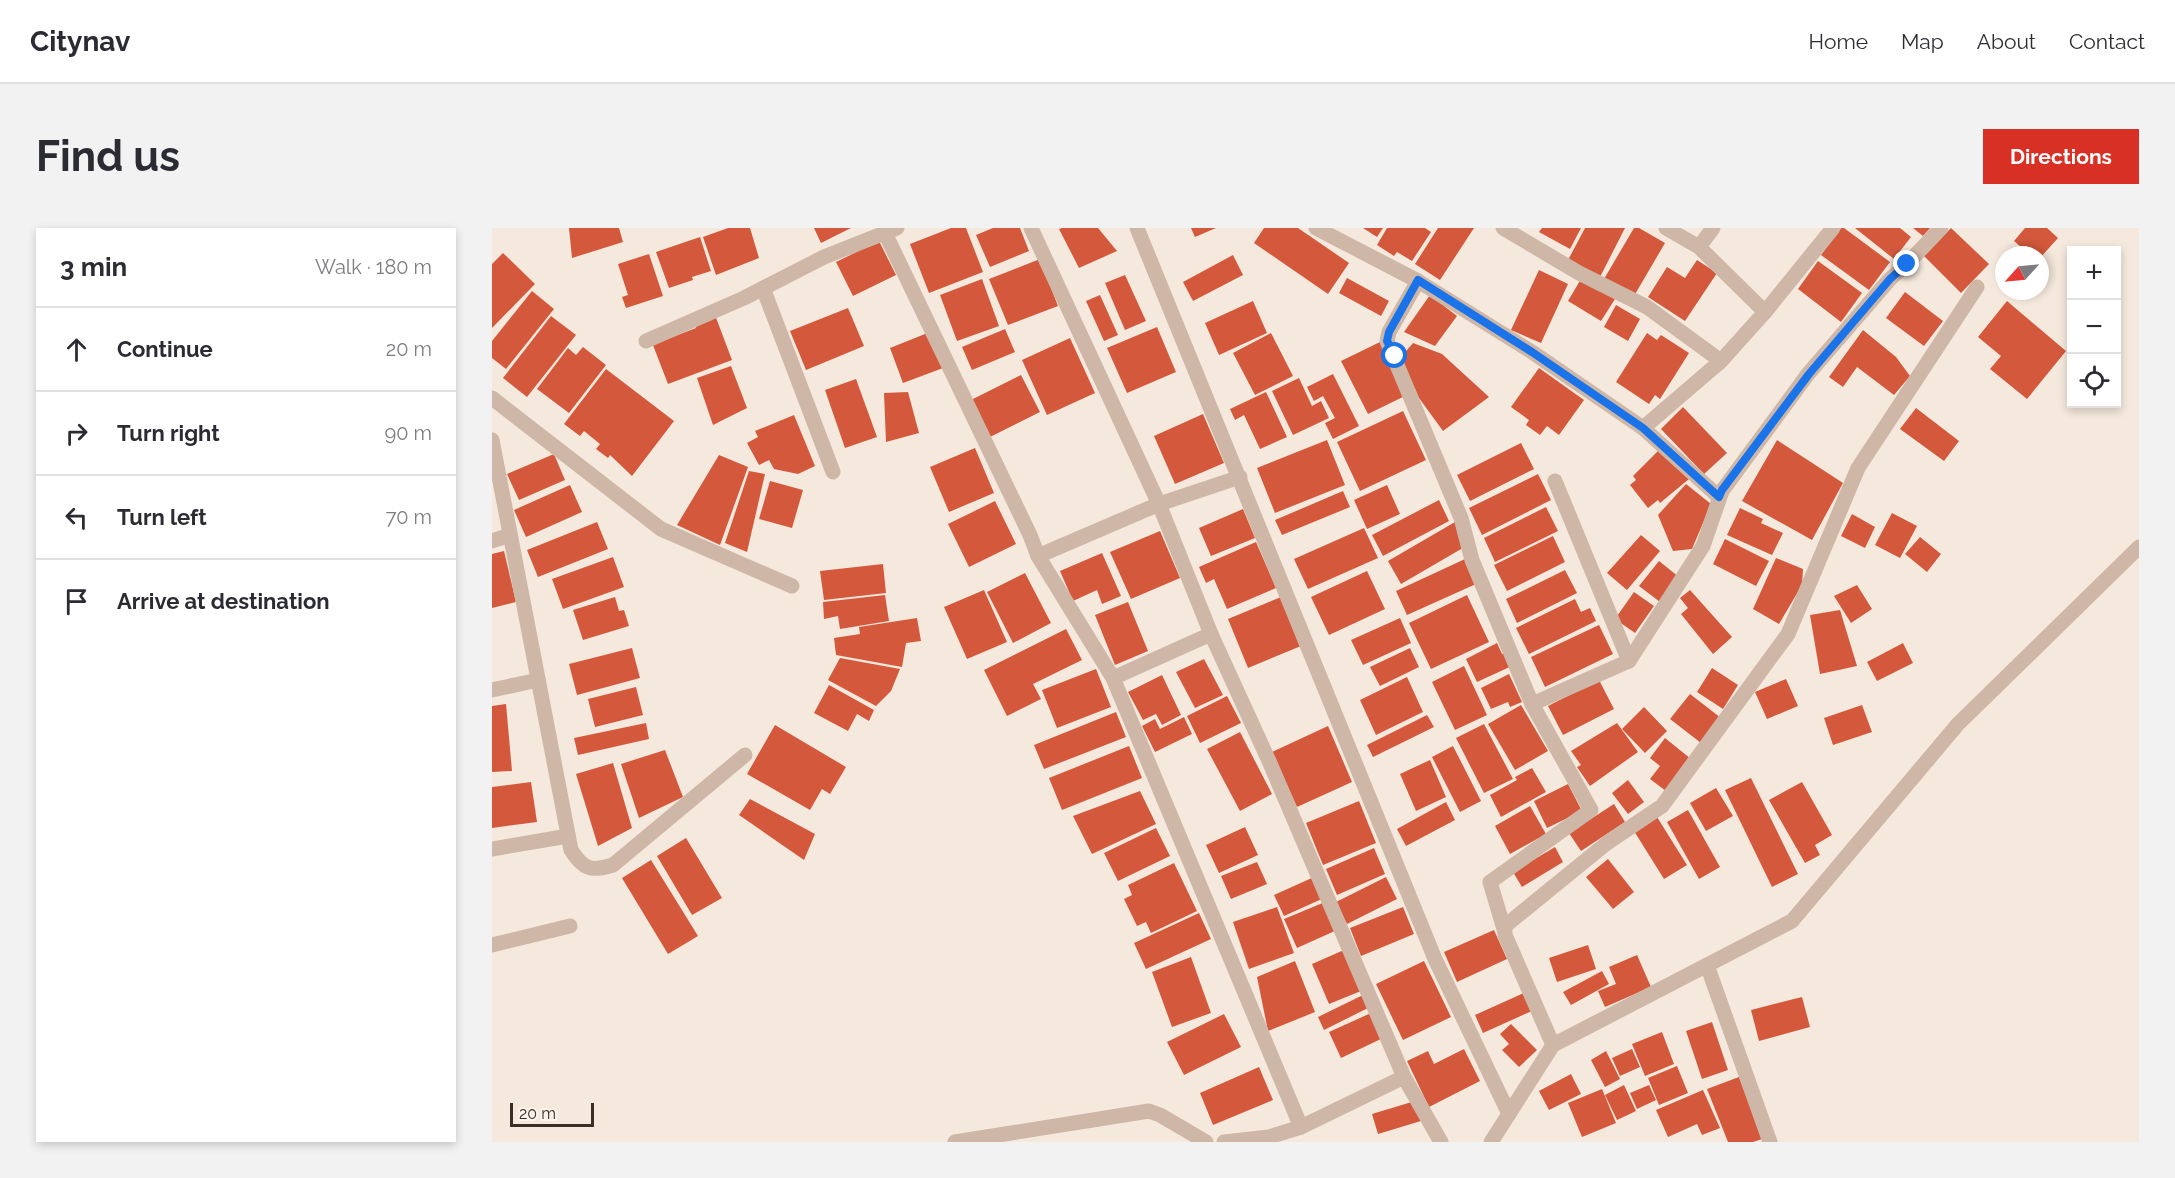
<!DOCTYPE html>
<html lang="en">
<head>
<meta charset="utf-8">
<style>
  :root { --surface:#fff; --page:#f2f2f3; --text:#2b2b33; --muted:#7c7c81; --line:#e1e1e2; --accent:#d93025 }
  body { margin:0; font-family:Raleway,sans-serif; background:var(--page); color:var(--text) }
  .controls { position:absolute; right:18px; top:18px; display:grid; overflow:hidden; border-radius:0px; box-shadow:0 3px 9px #0003 }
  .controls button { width:54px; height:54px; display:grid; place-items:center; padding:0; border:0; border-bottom:2px solid var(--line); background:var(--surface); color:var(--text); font:30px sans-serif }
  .compass { position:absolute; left:1503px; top:18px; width:54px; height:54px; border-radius:50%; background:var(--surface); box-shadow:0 3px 9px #0003; rotate:243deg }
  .scale { position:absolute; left:18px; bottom:15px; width:84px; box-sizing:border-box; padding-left:6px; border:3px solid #3b2d28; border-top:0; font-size:16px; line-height:21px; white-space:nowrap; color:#3b2d28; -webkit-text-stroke:4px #fcf3ea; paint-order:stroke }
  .stop { position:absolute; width:18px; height:18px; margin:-14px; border:4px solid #1a73e8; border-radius:50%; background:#fff }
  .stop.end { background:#1a73e8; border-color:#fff; box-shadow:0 2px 6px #0008 }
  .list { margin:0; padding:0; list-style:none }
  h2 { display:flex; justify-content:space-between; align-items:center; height:78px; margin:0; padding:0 24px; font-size:26px }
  h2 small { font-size:20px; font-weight:400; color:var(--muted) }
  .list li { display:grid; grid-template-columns:39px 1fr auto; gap:18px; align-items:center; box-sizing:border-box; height:84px; padding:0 24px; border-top:2px solid var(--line) }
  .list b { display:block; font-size:22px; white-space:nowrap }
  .list em { font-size:20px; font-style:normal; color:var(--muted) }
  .icon { flex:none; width:33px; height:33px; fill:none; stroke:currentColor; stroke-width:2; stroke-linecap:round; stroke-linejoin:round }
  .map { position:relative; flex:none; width:1647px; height:914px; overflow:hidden; border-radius:0px }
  header { display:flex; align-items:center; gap:36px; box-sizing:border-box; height:84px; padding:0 30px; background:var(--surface); border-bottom:2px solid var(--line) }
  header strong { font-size:28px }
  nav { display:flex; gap:33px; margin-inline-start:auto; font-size:21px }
  .intro { display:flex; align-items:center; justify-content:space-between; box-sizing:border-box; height:144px; padding:0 36px }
  h1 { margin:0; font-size:42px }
  .button { padding:15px 27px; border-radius:0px; background:var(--accent); color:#fff; font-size:21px; font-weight:700 }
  main { display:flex; gap:36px; padding:0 36px }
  aside { flex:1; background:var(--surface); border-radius:0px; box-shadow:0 3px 9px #0003 }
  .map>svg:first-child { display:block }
</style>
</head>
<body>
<header>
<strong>Citynav</strong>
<nav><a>Home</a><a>Map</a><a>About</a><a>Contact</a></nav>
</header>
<div class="intro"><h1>Find us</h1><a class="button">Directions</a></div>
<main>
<aside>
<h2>3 min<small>Walk · 180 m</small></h2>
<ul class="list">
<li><svg class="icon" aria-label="ahead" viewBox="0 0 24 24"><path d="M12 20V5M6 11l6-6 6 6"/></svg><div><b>Continue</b></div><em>20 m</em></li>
<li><svg class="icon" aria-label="right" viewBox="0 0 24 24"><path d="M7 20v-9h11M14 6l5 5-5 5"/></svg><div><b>Turn right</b></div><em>90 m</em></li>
<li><svg class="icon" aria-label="left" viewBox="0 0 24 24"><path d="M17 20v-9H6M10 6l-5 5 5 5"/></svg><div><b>Turn left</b></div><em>70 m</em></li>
<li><svg class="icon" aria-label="arrive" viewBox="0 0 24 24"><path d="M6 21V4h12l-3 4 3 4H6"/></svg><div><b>Arrive at destination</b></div></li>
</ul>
</aside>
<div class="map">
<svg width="1647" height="914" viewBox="0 0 1647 914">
  <rect width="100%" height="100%" fill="#f5e8dc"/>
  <!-- building -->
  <g fill="#d4593c">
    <polygon points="77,0 127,0 131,14 80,30"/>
    <polygon points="236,0 258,0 267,30 224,47 211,9"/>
    <polygon points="322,0 359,0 329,15"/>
    <polygon points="459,0 474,0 491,44 437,65 418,16"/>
    <polygon points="501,0 528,0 537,23 498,39 484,7"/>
    <polygon points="570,0 606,0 625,23 587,40 567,1"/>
    <polygon points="699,0 724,0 703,9"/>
    <polygon points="772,0 806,0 857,35 836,66 762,15"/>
    <polygon points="871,0 891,0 885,9"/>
    <polygon points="895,0 933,0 939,4 920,33 905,24 902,28 885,17"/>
    <polygon points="946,0 982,0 948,52 923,36"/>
    <polygon points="1050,0 1089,0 1078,21 1047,4"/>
    <polygon points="1093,0 1133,0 1108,49 1076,32"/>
    <polygon points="1142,0 1147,0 1173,15 1142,68 1112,51"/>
    <polygon points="1349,0 1352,0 1398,34 1377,62 1329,27"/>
    <polygon points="1363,0 1408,0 1419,9 1402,31"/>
    <polygon points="1421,0 1438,0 1431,8"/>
    <polygon points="1459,0 1497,36 1469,65 1432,28"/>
    <polygon points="1533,0 1555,0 1566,10 1548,30 1548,27 1538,27 1522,13"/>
    <polygon points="208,9 219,43 200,49 201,52 177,60 164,24"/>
    <polygon points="387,13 404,47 361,68 344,34"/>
    <polygon points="11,25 43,56 0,100 0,36"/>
    <polygon points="157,26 171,68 134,80 130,69 136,67 126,36"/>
    <polygon points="741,27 751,47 701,73 691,54"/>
    <polygon points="548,31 566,78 516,97 497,51"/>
    <polygon points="1205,32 1225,45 1193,93 1156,69 1175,39 1193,50"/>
    <polygon points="1326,33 1370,65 1349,94 1306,61"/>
    <polygon points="1047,42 1076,56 1049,115 1019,102"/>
    <polygon points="633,47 654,93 633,102 613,55"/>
    <polygon points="855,50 897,73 889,88 847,65"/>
    <polygon points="490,51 507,98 465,113 448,67"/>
    <polygon points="1089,51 1123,71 1109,93 1076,73"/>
    <polygon points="40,63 62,81 14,141 0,130 0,113"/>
    <polygon points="1413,64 1451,93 1432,118 1394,90"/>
    <polygon points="608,67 626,107 612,113 594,73"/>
    <polygon points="938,67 965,88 943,118 912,104"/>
    <polygon points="761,73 775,105 727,127 713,95"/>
    <polygon points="1515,73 1574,123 1535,171 1498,141 1509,128 1486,109"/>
    <polygon points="1124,77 1148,91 1136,113 1112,99"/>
    <polygon points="356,80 372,118 314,142 298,103"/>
    <polygon points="223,87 240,132 176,156 159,112 178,110 204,100 202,95"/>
    <polygon points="59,88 84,107 35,169 11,150"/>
    <polygon points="665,99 684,144 635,165 615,120"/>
    <polygon points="513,101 523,124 480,142 470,119"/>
    <polygon points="1371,102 1404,129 1418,148 1402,167 1365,139 1351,159 1337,149"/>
    <polygon points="438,104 451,140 411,155 398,120"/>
    <polygon points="779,105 801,148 763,167 741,125"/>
    <polygon points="1155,105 1165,112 1169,107 1197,125 1168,171 1163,167 1157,176 1124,154"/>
    <polygon points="578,110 603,165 555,187 530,132"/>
    <polygon points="888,114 915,167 876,186 849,133"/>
    <polygon points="921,115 950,126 997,169 951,203 927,170 909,129"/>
    <polygon points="91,119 114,137 77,185 45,161 76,120 84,127"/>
    <polygon points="239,138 255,180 221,197 205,150"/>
    <polygon points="1047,140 1092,172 1067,207 1055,198 1048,207 1034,197 1037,192 1019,179"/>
    <polygon points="114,141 182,193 140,248 118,227 116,230 104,221 108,216 92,203 88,208 72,196"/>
    <polygon points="841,146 867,198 841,211 833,195 843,190 831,168 822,173 815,159"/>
    <polygon points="529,147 548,184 498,209 479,172"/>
    <polygon points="807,150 820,178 829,173 837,190 801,207 780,163"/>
    <polygon points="364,151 385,209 353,220 333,162"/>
    <polygon points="416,164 427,205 394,214 392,165"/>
    <polygon points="774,164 795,209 768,221 752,187 743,192 738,181"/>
    <polygon points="1191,179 1235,225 1212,246 1169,201"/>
    <polygon points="1424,180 1467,213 1452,233 1408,201"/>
    <polygon points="911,183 934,232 868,263 845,214"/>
    <polygon points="711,186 732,235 683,256 662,208"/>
    <polygon points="302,187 323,238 306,246 282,241 277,232 267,237 255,215 266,209 263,203"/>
    <polygon points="835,212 853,257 783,285 765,240"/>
    <polygon points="1285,212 1351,255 1320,312 1250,273"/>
    <polygon points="1029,215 1042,241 978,273 965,247"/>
    <polygon points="483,220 502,265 457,284 438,239"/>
    <polygon points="1167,222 1197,251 1168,275 1166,272 1156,280 1138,257 1144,252 1141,248"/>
    <polygon points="62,226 73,252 27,272 15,246"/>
    <polygon points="227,227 256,239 228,317 185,297"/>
    <polygon points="257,243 273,246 255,324 233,315"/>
    <polygon points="1046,246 1059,272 990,307 977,280"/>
    <polygon points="278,253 311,262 300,300 267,291"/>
    <polygon points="1194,256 1219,276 1200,321 1181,323 1166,287"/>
    <polygon points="78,257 90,284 34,309 22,282"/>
    <polygon points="895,257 908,286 875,301 862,272"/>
    <polygon points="851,263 858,279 790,307 783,292"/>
    <polygon points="947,272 957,293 891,328 880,307"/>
    <polygon points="503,273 524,316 477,339 456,296"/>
    <polygon points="1054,279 1066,303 1003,334 992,310"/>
    <polygon points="1248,280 1271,291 1269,295 1291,305 1280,327 1235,307"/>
    <polygon points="751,281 763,310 719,328 707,300"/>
    <polygon points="1400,285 1425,298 1408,330 1383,317"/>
    <polygon points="1360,286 1383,299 1373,320 1349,308"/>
    <polygon points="105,294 116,321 46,349 35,322"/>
    <polygon points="963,294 976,317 909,356 896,333"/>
    <polygon points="872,300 886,330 816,361 802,331"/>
    <polygon points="668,303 688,350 639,371 618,324"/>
    <polygon points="1149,307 1168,323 1135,362 1115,345"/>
    <polygon points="1061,308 1073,334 1015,363 1002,337"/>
    <polygon points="1428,309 1449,326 1435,344 1413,326"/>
    <polygon points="1233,311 1277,333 1264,358 1221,336"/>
    <polygon points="764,314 784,360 735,381 722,351 714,355 707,339"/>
    <polygon points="12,323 24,374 0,380 0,326"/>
    <polygon points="610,325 629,368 610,376 605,362 581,373 568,343"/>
    <polygon points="121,329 132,359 71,381 60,351"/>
    <polygon points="1284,330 1311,341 1310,357 1287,396 1261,381"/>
    <polygon points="973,331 984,356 915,387 904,363"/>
    <polygon points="1167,333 1187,349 1168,374 1147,358"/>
    <polygon points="391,336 394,365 332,372 328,343"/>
    <polygon points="1073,342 1085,365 1025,395 1014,371"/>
    <polygon points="875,343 893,381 837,407 819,369"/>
    <polygon points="533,345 559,395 521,415 495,364"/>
    <polygon points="1365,357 1380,381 1359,395 1342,368"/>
    <polygon points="492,362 515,414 475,431 452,379"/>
    <polygon points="1198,362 1240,409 1221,426 1189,386 1196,380 1188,370"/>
    <polygon points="1142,364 1162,378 1143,405 1123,391"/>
    <polygon points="393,367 397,393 348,401 346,388 332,391 331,374"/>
    <polygon points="975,367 997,414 939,441 917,395"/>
    <polygon points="123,369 127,383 132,382 137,398 91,412 81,382"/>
    <polygon points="789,369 809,418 756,440 736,391"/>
    <polygon points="1083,371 1089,384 1098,380 1104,393 1037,426 1024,400"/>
    <polygon points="636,374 656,423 623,437 603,387"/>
    <polygon points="1348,382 1365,438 1328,446 1318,387"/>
    <polygon points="425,390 429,413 414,415 410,439 344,427 342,410 368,406 367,399"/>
    <polygon points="908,390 919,415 871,437 859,412"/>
    <polygon points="1107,397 1121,426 1053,459 1039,429"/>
    <polygon points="574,401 590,432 541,456 549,471 515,488 492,442"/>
    <polygon points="1005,415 1010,426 1016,423 1022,437 985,454 974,431"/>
    <polygon points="1411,415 1421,435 1385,453 1375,434"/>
    <polygon points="140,420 148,450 85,467 77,436"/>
    <polygon points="918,420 927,439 888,458 878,439"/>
    <polygon points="348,430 408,441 399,463 384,478 336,452"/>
    <polygon points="712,431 731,467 703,480 684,444"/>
    <polygon points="972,438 995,487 963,502 940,454"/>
    <polygon points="1220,440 1246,457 1231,481 1205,464"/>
    <polygon points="604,441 619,479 565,500 550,462"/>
    <polygon points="1017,446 1030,474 1018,479 1016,474 999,481 989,460"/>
    <polygon points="670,447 689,487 670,497 664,486 651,492 636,464"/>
    <polygon points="915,449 931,484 884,507 868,472"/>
    <polygon points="1294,451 1306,478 1275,491 1263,464"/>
    <polygon points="1107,452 1122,481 1071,507 1056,478"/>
    <polygon points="337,457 382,482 377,493 365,486 356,503 322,485"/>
    <polygon points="144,459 151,487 103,499 96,471"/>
    <polygon points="1198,466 1229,490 1209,515 1178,491"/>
    <polygon points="735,468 749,495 708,515 695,488"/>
    <polygon points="14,476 20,543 0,544 0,478"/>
    <polygon points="1029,477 1056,523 1023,542 996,496"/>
    <polygon points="1370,477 1380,504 1341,517 1332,490"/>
    <polygon points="1152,479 1175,503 1153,525 1130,501"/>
    <polygon points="624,484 634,509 552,541 542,517"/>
    <polygon points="935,487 942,499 881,529 875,517"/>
    <polygon points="692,489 700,506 663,524 650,498 663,491 668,501"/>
    <polygon points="154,495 157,511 86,527 82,510"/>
    <polygon points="1125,495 1146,524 1098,558 1085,539 1089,537 1079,523"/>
    <polygon points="992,496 1021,551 992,565 964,510"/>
    <polygon points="283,497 354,539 338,566 330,561 318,582 255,546"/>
    <polygon points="836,498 860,554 805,579 780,524"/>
    <polygon points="748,504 780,566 748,583 715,521"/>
    <polygon points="1173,510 1199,531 1174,563 1158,551 1168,538 1158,530"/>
    <polygon points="637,518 650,550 570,582 557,550"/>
    <polygon points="961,518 989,573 968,584 940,529"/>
    <polygon points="173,522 191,569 147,590 129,536"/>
    <polygon points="938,532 954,569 924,583 908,546"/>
    <polygon points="121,535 140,600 106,618 84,546"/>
    <polygon points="1040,540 1054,564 1009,589 998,567 1025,552 1023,549"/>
    <polygon points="1259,550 1306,646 1280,659 1233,562"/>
    <polygon points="1136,552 1152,574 1136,586 1120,565"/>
    <polygon points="39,554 45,594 0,600 0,559"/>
    <polygon points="1310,554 1340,607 1323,617 1328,627 1313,635 1277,572"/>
    <polygon points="1076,556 1090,583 1055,600 1042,573"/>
    <polygon points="1224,560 1241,588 1214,603 1198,575"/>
    <polygon points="648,563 664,596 600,626 581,588"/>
    <polygon points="258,571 323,606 312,632 247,587"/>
    <polygon points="867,573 884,615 831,637 814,595"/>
    <polygon points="954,574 963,592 914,618 905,601"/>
    <polygon points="1122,576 1133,594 1089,623 1077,605"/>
    <polygon points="1038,578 1054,606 1018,626 1003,598"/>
    <polygon points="1196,582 1228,639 1207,651 1175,594"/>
    <polygon points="1165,589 1195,637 1172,651 1142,603"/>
    <polygon points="753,599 766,627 727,645 714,617"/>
    <polygon points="664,600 678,628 626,653 612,625"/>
    <polygon points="194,610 230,670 200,687 165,628"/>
    <polygon points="1063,619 1071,634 1030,659 1021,644"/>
    <polygon points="882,620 893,646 845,667 834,641"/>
    <polygon points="1116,631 1142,664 1121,681 1094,649"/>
    <polygon points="159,632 206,708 176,726 130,650"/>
    <polygon points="765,634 775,656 739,671 729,648"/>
    <polygon points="682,635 705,683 659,705 654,694 645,698 632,671 640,667 636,657"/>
    <polygon points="822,649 832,670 792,688 782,667"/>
    <polygon points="894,649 905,671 855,696 844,674"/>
    <polygon points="833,674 845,702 805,720 792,691"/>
    <polygon points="785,679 802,725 757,741 741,694"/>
    <polygon points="911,679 922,706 869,728 858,700"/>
    <polygon points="707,685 719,711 654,741 642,715"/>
    <polygon points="1002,702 1015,731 965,754 952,724"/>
    <polygon points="1096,717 1104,741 1065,754 1057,730"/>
    <polygon points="852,722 869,763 837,776 820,736"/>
    <polygon points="1145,727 1159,759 1113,779 1106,763 1124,756 1117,739"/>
    <polygon points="699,729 719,785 680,799 660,744"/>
    <polygon points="803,733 823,784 776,803 765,749"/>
    <polygon points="932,733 959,789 911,812 884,756"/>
    <polygon points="1110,743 1117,756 1079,777 1071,764"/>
    <polygon points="1034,764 1042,782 991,805 983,787"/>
    <polygon points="873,766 880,778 832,802 826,789"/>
    <polygon points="1310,769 1318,799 1267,813 1259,782"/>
    <polygon points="879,785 891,810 849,830 837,804"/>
    <polygon points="732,786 749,819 692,847 675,814"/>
    <polygon points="1220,794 1236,842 1210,851 1194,803"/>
    <polygon points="1019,796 1045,822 1027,839 1010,822 1017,816 1008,806"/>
    <polygon points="1170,804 1182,836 1153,848 1140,816"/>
    <polygon points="972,821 988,853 937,879 915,833 936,823 942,836"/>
    <polygon points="1140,821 1148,839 1128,848 1120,830"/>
    <polygon points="1114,823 1128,851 1113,859 1099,832"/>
    <polygon points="1185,838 1196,865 1167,877 1156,850"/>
    <polygon points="767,839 781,872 721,897 708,865"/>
    <polygon points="1079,846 1089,866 1057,882 1047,863"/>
    <polygon points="1247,849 1270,911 1261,914 1236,914 1215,861"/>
    <polygon points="1132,857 1144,883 1125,892 1113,867"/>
    <polygon points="1157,857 1164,872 1145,881 1138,865"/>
    <polygon points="1110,861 1124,895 1090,909 1076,875"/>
    <polygon points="1211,862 1228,900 1210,907 1205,896 1176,909 1164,882"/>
    <polygon points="923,873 929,893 886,906 880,886"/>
  </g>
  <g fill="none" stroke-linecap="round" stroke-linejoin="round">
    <!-- minor -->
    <g stroke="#cfb7a7" stroke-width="15">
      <polyline points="539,0 667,276 719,406 777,533 912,849 949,914"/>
      <polyline points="645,0 943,731 1017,886"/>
      <polyline points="824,0 926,53 1040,124 1151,200 1227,269"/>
      <polyline points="1011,0 1087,45 1155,79 1229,133"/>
      <polyline points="1174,0 1207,19 1273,84"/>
      <polyline points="393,5 538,307 546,328 621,450 809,899"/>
      <polyline points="1207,19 1221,0"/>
      <polyline points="926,53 897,104 895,113 969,290 980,332 1040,476 1099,582 998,654 1012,701"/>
      <polyline points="271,60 341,244"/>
      <polyline points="154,113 252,70 332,29 405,0"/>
      <polyline points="0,170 169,301 300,358"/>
      <polyline points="1151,200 1229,133 1273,84 1341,0"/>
      <path d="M0,212L79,622C91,641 99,644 121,637L253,527"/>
      <polyline points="1063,253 1137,433"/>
      <polyline points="0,313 18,307"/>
      <polyline points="546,328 667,276 748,249"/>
      <polyline points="621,450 719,406"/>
      <polyline points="0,462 46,452"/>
      <polyline points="1040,476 1137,433 1211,318 1230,263 1316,146 1398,51 1415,36 1449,0"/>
      <polyline points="0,621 76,608"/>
      <polyline points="0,717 78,698"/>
      <polyline points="1215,737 1278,914"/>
      <polyline points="1061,817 1013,707 1013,698 1115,615 1170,578 1296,406 1366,240 1485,59"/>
      <polyline points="463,914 657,883 668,887 714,914"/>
      <polyline points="732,914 777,909 809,899 912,849"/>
      <polyline points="999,914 1061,817 1300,693 1466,496 1647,319"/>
    </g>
  </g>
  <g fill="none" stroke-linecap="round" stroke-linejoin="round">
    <!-- route -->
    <polyline stroke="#1a73e8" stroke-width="8" points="903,128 895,113 897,104 926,52 1040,124 1151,200 1227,269 1230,262 1317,146 1398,51 1415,36"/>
  </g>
</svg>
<div class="controls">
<button>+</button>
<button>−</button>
<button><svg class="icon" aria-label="locate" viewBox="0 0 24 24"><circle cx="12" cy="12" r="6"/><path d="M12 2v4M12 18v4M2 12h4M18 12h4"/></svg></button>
</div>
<svg class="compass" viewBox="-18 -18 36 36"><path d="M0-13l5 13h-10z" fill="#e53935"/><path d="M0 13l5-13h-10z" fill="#7c7c81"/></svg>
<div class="scale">20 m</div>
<div class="stop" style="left:903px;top:128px"></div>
<div class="stop end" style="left:1415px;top:36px"></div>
</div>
</main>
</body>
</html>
